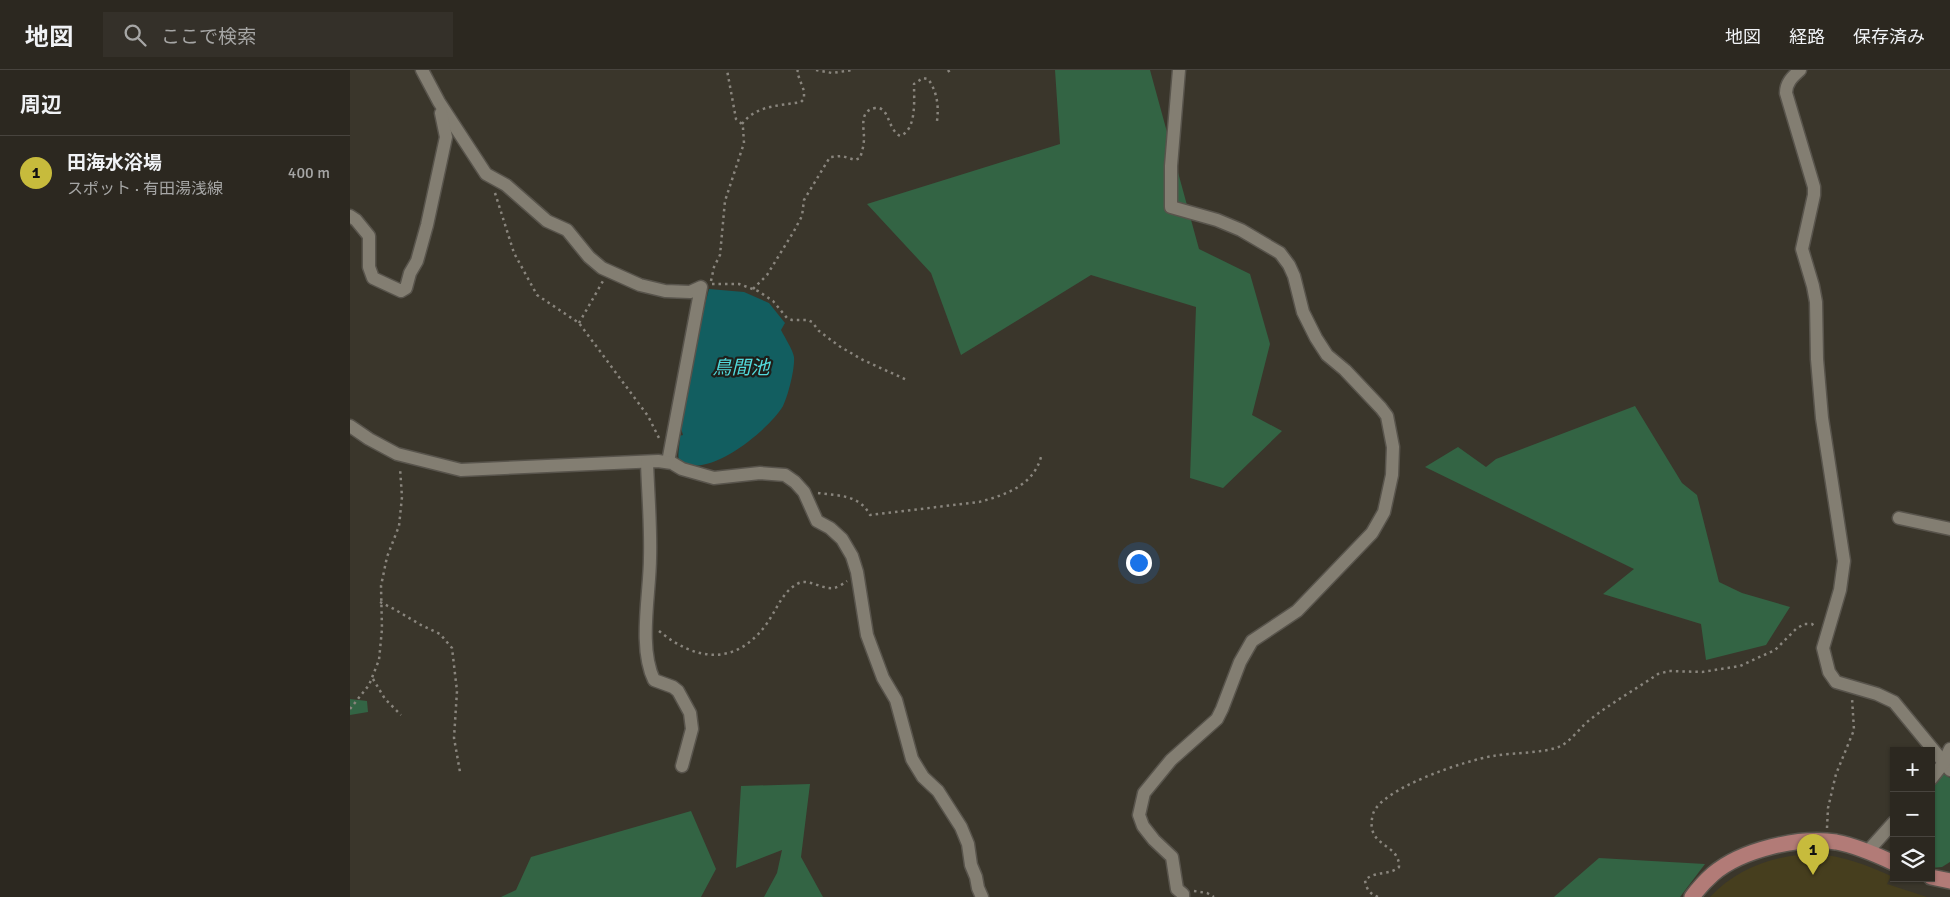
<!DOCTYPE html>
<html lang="ja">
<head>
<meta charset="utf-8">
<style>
  :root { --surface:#2c2820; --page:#343029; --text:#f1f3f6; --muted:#a6a6a5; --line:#48443e; --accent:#c7bb3c }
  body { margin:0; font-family:Signika,"Noto Sans JP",sans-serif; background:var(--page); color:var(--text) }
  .controls { position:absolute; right:15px; bottom:15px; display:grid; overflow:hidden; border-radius:0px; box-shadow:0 1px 4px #0004 }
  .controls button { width:45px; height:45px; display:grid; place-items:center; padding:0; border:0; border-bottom:1px solid var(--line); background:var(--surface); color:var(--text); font:25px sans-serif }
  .you { position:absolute; left:788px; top:492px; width:18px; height:18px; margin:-12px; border:4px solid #fff; border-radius:50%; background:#1a73e8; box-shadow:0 0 0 8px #1a73e833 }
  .badge { display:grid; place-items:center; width:32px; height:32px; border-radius:50%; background:var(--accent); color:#111; font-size:16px; font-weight:700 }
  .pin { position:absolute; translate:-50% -41px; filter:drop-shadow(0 1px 2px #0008) }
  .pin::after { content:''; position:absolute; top:26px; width:18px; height:15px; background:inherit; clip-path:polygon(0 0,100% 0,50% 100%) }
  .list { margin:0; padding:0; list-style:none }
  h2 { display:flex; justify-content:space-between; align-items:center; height:65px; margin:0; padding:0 20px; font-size:21px }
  h2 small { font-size:16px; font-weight:400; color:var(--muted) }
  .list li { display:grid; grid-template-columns:32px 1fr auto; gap:15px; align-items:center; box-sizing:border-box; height:75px; padding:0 20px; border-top:1px solid var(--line) }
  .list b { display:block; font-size:19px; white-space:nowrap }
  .list p { margin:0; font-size:16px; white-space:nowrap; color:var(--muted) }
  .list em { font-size:16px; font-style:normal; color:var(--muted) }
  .icon { flex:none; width:28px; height:28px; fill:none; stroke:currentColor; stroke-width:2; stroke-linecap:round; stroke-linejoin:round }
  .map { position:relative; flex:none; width:1600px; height:827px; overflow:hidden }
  header { display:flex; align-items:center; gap:30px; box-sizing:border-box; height:70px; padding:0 25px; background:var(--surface); border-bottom:1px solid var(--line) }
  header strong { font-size:24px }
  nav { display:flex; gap:28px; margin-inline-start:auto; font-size:18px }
  .search { width:350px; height:45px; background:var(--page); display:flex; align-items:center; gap:12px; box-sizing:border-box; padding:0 18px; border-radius:0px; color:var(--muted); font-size:19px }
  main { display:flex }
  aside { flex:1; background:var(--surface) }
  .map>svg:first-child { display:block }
</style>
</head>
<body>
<header>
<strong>地図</strong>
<div class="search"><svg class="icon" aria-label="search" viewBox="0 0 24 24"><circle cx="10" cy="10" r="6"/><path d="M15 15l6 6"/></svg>ここで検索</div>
<nav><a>地図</a><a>経路</a><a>保存済み</a></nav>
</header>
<main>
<aside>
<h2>周辺<small></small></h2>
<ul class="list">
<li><span class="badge">1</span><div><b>田海水浴場</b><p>スポット · 有田湯浅線</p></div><em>400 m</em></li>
</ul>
</aside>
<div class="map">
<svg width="1600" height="827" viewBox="0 0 1600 827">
  <rect width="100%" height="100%" fill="#3a362b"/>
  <!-- green -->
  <g fill="#336444">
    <polygon points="705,0 800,0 849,179 900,204 920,274 902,345 932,361 873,418 840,408 846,237 741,205 611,285 581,203 517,134 710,74"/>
    <polygon points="1285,336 1332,413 1347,425 1369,512 1392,523 1440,537 1416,575 1356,590 1351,554 1253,524 1284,499 1075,397 1108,377 1136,397 1146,389"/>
    <polygon points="0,629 17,631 18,642 0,645"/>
    <polygon points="1592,703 1600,708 1600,792 1592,797 1581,798 1581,716"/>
    <polygon points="460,714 451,787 473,827 414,827 427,803 432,780 386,798 391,716"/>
    <polygon points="341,741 366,799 351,827 151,827 166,820 181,787"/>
    <polygon points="1249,788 1355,794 1330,827 1204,827"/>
  </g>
  <!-- sand -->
  <path fill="#463e1e" d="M1467,784C1493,786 1517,795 1541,806L1537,814L1577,827H1360C1388,797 1427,784 1467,784Z"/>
  <!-- water -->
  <path fill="#125e60" d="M359,219L394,222L419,233L435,253L431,260C435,268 443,280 444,287C445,299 438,326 433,336C419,359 368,401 339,395C335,394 332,392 329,390C327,382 331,374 329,366L333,365L330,355L353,242Z"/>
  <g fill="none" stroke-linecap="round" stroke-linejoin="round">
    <defs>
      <g id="street">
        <polyline points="72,0 89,32 136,104 156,115 197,151 217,160 239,187 252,198 290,215 315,221 340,222 351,217 318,392"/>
        <polyline points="829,0 821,96 821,137 867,150 891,160 930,183 939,195 944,206 953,242 966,268 977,285 995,300 1031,338 1037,346 1043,377 1042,405 1034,442 1022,463 947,541 902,571 890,592 872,639 867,649 821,690 794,723 789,745 793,756 804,770 822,787 827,819 833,824 833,827"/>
        <path d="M1450,0C1442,7 1436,13 1436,23L1464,117V125L1452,179L1463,216L1466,232L1467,289L1472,348L1494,491L1490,520L1473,578L1479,602L1486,612L1527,624L1544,632L1600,700"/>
        <polyline points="0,146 6,150 19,166 19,197 23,208 51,221 56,218 60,203 67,191 77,155 96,67 91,43"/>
        <polyline points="0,356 19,369 47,384 111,400 308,391 322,393 332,399 364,408 410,403 435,405 445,412 454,422 467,451 480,458 492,469 502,486 507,502 517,565 533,608 546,630 562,689 573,707 588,721 611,757 618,774 621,795 626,807 628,818 632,827"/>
        <path d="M297,392C298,424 301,456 300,488C300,523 288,577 304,610L323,617L328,621L340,643L342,659L332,696"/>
        <polyline points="1549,448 1600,459"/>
        <polyline points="1581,709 1593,694 1600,679"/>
        <polyline points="1518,781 1544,752"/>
      </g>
      <g id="primary">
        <polyline points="1581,807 1600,811"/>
        <path d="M1342,827C1348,819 1355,811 1363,804C1391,780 1449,766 1486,772C1507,776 1525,784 1544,793"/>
      </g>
    </defs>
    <!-- street casing -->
    <use href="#street" stroke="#58544c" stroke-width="15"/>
    <!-- primary casing -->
    <use href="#primary" stroke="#58544c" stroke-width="18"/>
    <!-- path -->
    <g stroke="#89857d" stroke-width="2.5" stroke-dasharray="2.5 4" stroke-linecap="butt">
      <polyline points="466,0 482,3 503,0"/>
      <polyline points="598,0 600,3"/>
      <path d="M392,54C406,35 429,36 451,32L454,29V21L447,2L448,0"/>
      <polyline points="145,123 164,183 187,225 229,253 298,346 309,368"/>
      <polyline points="361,211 364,197 370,185 375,131 394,73 393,58 392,54 386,49 377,0"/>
      <polyline points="362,214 389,214 408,221 423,231 437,248 442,250 458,250 462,252 469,261 489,276 513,290 557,310"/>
      <path d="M403,219L417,205L444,161L452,146L454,130L480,87L492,86L505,90L510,88C512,82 514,75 514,68C514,57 509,41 525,38C540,36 537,59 550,66C567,60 564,29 564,14L573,8L578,9C587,21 589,36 587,51"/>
      <polyline points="229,253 253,211"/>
      <path d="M468,423C488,426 509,424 520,445L629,432C655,425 683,416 691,387"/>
      <polyline points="30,532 44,539 71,555 90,564 102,578 107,621 104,668 110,702"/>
      <path d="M309,561C344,590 384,597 415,556C426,542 431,523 447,514C458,507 471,520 484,518C488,517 493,514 497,511"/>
      <polyline points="23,609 35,629 51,645"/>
      <polyline points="0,639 19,615 29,590 32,559 31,516 37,487 49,456 52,427 50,398"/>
      <polyline points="1477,758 1478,738 1486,704 1504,660 1502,628"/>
      <polyline points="844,821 857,823 864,827"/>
      <path d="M1028,827C1020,824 1016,819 1015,810C1027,800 1039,806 1049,797C1050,772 1014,778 1023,744C1031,718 1117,690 1143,686C1164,682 1192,684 1211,676C1222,670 1231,656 1242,648C1263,632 1286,619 1308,604L1319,601L1352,602L1390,596L1425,580L1446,559L1454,554H1462L1466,558"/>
    </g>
    <!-- street -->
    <use href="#street" stroke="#837e72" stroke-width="12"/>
    <!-- primary -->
    <use href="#primary" stroke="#b27b77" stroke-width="15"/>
  </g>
  <g text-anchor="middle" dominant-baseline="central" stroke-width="4.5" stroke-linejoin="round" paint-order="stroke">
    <!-- water labels -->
    <g font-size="19" font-style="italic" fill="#52dbdd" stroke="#1f1e19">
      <text x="391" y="298">鳥間池</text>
    </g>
  </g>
</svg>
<div class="controls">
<button>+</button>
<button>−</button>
<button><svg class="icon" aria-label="layers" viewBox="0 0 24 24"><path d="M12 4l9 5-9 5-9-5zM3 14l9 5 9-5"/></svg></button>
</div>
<div class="you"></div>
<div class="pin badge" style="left:1463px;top:805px">1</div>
</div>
</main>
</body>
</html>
